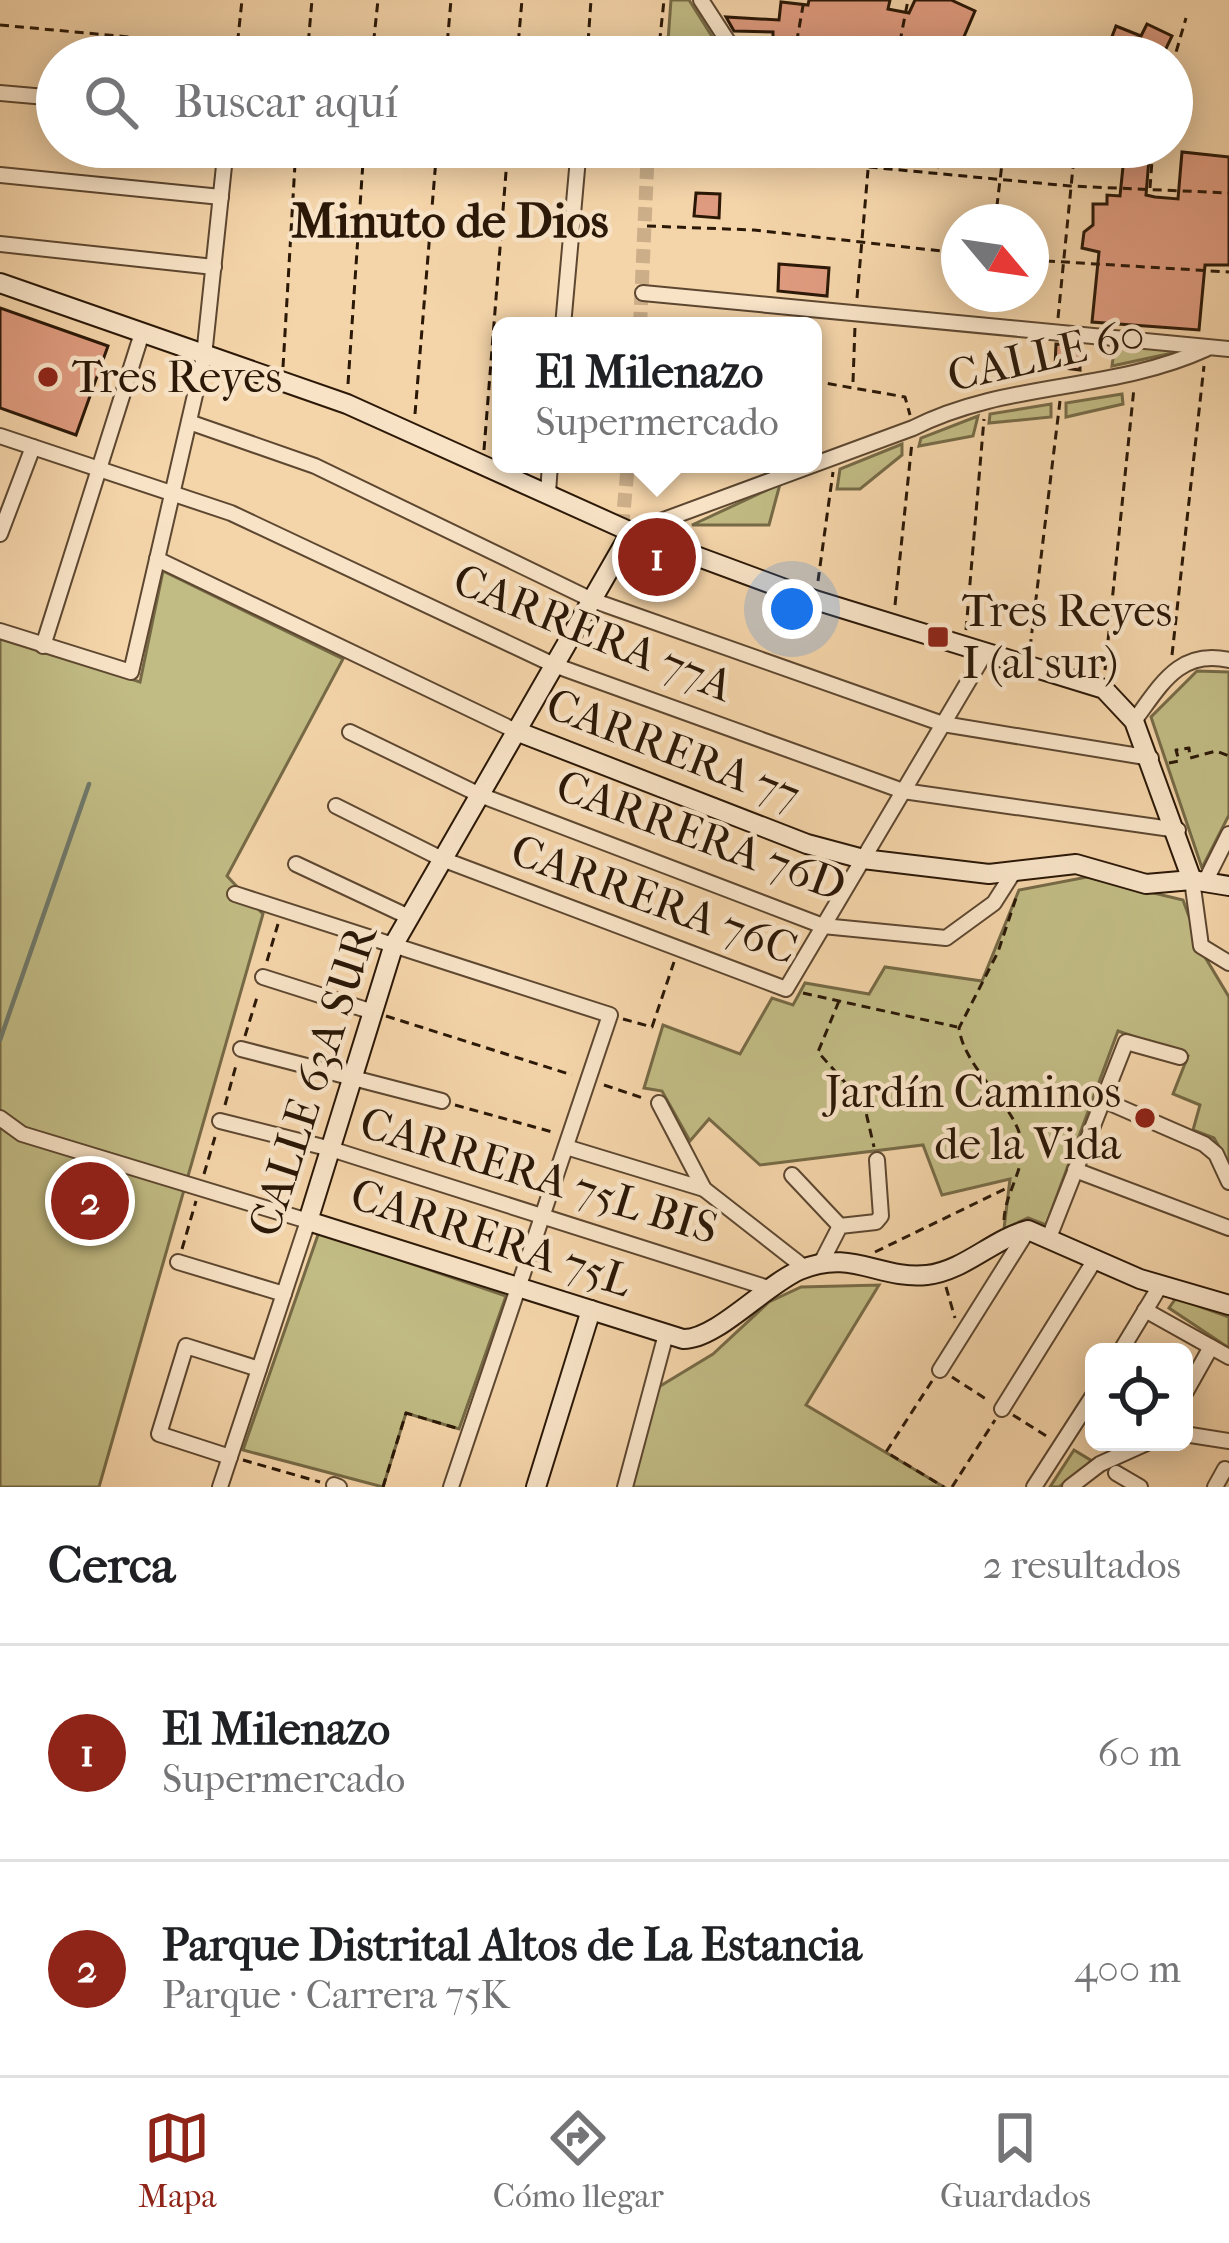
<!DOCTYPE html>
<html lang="es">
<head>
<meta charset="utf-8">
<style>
  :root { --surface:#fff; --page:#f2f2f2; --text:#202124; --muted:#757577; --line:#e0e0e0; --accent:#8f2418 }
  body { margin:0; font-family:"IM FELL French Canon",serif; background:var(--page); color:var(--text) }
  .controls { position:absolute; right:36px; bottom:36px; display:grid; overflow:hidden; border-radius:18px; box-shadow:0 6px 30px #0003 }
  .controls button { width:108px; height:108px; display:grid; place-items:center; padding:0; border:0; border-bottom:3px solid var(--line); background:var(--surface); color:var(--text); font:60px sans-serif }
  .compass { position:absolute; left:941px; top:204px; width:108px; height:108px; border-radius:50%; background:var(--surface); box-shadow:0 6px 30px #0003; rotate:119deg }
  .you { position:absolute; left:792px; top:609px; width:42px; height:42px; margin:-30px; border:9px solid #fff; border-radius:50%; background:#1a73e8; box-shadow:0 0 0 18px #1a73e833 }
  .badge { display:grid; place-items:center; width:78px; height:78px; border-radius:50%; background:var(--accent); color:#fff; font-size:39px; font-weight:700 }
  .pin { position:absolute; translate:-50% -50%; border:6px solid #fff; box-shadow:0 3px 12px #0006 }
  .popup { position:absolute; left:492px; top:317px; width:330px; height:156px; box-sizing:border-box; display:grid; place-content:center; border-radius:18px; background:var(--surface); filter:drop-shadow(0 3px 9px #0005); font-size:39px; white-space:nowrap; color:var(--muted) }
  .popup b { font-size:45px; color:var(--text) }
  .popup::after { content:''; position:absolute; left:50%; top:100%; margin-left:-24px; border:24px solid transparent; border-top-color:var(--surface) }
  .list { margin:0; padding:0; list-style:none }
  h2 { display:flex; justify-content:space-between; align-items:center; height:156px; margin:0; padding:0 48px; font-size:51px }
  h2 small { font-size:39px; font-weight:400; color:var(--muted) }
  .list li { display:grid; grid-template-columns:78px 1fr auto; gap:36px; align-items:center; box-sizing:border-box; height:216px; padding:0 48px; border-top:3px solid var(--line) }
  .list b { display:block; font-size:45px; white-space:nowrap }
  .list p { margin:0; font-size:39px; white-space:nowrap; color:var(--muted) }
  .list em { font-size:39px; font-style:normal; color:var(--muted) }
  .icon { flex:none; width:66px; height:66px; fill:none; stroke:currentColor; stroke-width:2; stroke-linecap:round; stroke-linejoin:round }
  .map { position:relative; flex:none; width:1229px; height:1487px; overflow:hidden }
  .search { position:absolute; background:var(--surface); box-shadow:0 6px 30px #0003; left:36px; right:36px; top:36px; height:132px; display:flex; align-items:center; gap:30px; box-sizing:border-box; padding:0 42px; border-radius:66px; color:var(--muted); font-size:45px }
  .sheet { height:588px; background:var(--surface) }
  nav { display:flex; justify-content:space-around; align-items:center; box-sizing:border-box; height:168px; border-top:3px solid var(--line); background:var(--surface); font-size:33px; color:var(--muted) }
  nav a { display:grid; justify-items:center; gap:6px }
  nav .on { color:var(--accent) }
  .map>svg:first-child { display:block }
</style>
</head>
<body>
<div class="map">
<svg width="1229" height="1487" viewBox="0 0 1229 1487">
  <rect width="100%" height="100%" fill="#f4d4a9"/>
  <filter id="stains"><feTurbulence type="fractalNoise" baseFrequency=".00167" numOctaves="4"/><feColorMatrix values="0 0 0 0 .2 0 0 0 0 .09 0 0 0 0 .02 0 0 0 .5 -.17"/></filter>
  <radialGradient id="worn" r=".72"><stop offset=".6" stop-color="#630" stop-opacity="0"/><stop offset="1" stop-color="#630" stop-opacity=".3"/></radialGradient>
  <!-- green -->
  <g fill="#c1bb84" stroke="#766a46" stroke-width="3">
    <polygon points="671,0 689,0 725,57 667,55"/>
    <polygon points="1115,343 1191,349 1112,366"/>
    <polygon points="1122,394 1123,404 1066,417 1066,403"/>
    <polygon points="1051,404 1051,417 989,423 990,414"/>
    <polygon points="978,416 973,436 919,446 921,438"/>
    <polygon points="902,444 902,455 860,489 837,489 840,469"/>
    <polygon points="780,484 769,525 692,525"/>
    <polygon points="163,571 343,659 227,876 263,914 99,1487 0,1487 0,636 140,682"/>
    <polygon points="1197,671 1229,672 1229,815 1202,868 1151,717"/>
    <polygon points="1087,877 1183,900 1202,952 1229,997 1229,1164 1214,1138 1193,1130 1200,1105 1173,1094 1188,1056 1118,1031 1046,1225 1028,1218 1004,1229 1010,1179 942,1195 923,1145 760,1165 709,1119 690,1141 662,1091 644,1088 663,1025 740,1054 772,998 793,1005 805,983 869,994 885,967 982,981 1019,890"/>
    <polygon points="319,1232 506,1296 459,1429 406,1413 383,1487 243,1450"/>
    <polygon points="879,1285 806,1405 944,1487 631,1487 657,1388 713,1354 769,1302 801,1287"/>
    <polygon points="1176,1298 1229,1317 1229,1348 1169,1308"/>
    <polygon points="1074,1450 1092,1461 1059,1487 1050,1487"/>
  </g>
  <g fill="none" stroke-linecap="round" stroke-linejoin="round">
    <!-- stream -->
    <polyline stroke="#6f786a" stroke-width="4.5" points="0,1040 89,784"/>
  </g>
  <!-- building -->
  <g fill="#df9b7f" stroke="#2b1807" stroke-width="3">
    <polygon points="809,0 890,0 888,9 909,13 915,0 951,0 975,11 960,46 984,57 932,57 922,51 920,57 810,57 807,52 773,51 773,32 734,31 726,17 779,20 781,2 808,5"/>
    <polygon points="1147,24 1172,36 1162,57 1132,57 1133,51 1110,42 1116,26 1141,36"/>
    <polygon points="460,38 479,39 478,57 459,57"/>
    <polygon points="853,147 930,147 929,160 910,158 910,163 852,156"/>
    <polygon points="1125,147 1150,147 1146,195 1155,197 1178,199 1182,152 1229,157 1229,265 1205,265 1199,330 1092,322 1099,252 1082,248 1084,232 1093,225 1093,204 1107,204 1107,195 1120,196"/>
    <polygon points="696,193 720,194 719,218 694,216"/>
    <polygon points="779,264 829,268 827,296 778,291"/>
    <polygon points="0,308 108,346 76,435 0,408"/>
    <polygon points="1056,344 1080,346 1080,370 1055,367"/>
  </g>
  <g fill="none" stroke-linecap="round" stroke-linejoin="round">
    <!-- street-tunnel -->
    <g stroke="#ccae89" stroke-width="14" stroke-dasharray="14 7" stroke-linecap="butt">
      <polyline points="640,326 648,147"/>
      <polyline points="622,528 628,464"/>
    </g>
    <defs>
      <g id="street">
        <polyline points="701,0 738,57"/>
        <polyline points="0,93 57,98"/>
        <polyline points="644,147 778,158 781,147"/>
        <polyline points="0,175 221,197"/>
        <polyline points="0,244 214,267"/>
        <polyline points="643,293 1229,349"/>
        <polyline points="563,326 579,147"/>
        <polyline points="189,422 315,466 592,600 943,724 1151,758"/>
        <polyline points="0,436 231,513 554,665 903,791 1178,830"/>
        <polyline points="548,493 550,464"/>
        <path d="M631,532L913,428C1005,381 1112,392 1206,349"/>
        <polyline points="0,534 33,447"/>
        <polyline points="157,559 516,731"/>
        <polyline points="0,631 131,672 204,356 226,147"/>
        <polyline points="43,646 142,333"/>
        <path d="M1134,721C1161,685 1179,649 1229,660"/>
        <polyline points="350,732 480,795 823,926 946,938 994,903 1015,870"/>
        <polyline points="336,806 442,859 786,989 984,655"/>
        <polyline points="296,864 409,917"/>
        <polyline points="1192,880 1201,946 1229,963"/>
        <polyline points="1205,882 1229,834"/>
        <polyline points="235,894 610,1015 451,1487"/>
        <polyline points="263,977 373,1012"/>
        <polyline points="241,1049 442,1101"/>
        <polyline points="1103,1100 1204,1144 1216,1154 1229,1182"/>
        <polyline points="659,1103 704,1189 805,1268"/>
        <polyline points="0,1118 22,1134 308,1221 220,1487"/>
        <polyline points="220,1121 331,1149 765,1287"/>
        <polyline points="566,1147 704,1189"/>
        <polyline points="1075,1170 1229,1228"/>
        <polyline points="792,1175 840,1226"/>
        <polyline points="1050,1235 1126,1042 1180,1057"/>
        <polyline points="178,1262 284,1294"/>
        <polyline points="821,1263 840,1226 876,1222 881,1216 877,1160"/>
        <polyline points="1145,1310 1229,1357"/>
        <polyline points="1120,1352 1160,1286"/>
        <polyline points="940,1370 1028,1230"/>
        <polyline points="1184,1395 1211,1347"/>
        <polyline points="1002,1409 1096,1258"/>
        <polyline points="1184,1434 1229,1441"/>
        <polyline points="230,1457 159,1434 186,1346 259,1369"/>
        <polyline points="1116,1473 1140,1487"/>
        <polyline points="334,1485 339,1487"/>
        <polyline points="625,1487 666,1334"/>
        <polyline points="1034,1487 1094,1394"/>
        <polyline points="1070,1487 1100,1464 1149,1442"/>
        <polyline points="1215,1487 1225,1469"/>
      </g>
      <g id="secondary">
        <polyline points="0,283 347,404 631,532 815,600 1104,689 1134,721 1192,880"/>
        <path d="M631,532L394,944L308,1221L683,1339C716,1340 765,1285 800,1270C852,1248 879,1280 927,1275C964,1271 993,1239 1028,1230L1140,1279L1229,1305"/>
        <polyline points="516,731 807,844 863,859 989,874 1076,864 1146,884 1192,880 1229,886"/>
        <polyline points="536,1487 591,1310"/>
      </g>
    </defs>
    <!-- street casing -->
    <use href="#street" stroke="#5d4730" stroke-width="18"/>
    <!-- secondary casing -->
    <use href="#secondary" stroke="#2b1807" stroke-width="22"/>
    <!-- path -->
    <g stroke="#2b1807" stroke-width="3" stroke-dasharray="9 6" stroke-linecap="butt">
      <polyline points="0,25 237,47"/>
      <polyline points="236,57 242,0"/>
      <polyline points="307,57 312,0"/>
      <polyline points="372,57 378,0"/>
      <polyline points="446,57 451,0"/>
      <polyline points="517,57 522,0"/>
      <polyline points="587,57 591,0"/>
      <polyline points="658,57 664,0"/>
      <polyline points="794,57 804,0"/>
      <polyline points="897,57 908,0"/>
      <polyline points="1115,57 1115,56"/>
      <polyline points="1172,66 1186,18"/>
      <polyline points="794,160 1070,186 1229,193"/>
      <polyline points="845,163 848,147"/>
      <polyline points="937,168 943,147"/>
      <polyline points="1150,188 1153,147"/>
      <polyline points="995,222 1004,147"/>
      <polyline points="647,226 754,230 959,253"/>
      <polyline points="1031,260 1229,272"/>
      <polyline points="857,298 868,170"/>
      <polyline points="988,309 990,294"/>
      <polyline points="1058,318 1075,147"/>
      <polyline points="283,367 296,147"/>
      <polyline points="813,381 905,397 910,415"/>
      <polyline points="853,382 855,326"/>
      <polyline points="348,384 364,147"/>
      <polyline points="415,414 437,147"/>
      <polyline points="484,450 508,147"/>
      <polyline points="818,581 833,472"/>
      <polyline points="895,605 912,442"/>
      <polyline points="966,630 984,419"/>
      <polyline points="1030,648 1060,401"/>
      <polyline points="1172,655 1204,366"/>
      <polyline points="1105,670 1134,388"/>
      <polyline points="1169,763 1179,761 1176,750 1189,748 1190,758 1216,751 1229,756"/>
      <polyline points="267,961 278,924"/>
      <polyline points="803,993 957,1027"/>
      <polyline points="839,1001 818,1052 864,1104 874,1147"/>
      <polyline points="386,1016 572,1075"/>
      <polyline points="623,1019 652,1027 674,962"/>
      <polyline points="245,1036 258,994"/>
      <polyline points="604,1085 646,1099"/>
      <polyline points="225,1105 237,1062"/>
      <polyline points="455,1105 556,1133"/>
      <polyline points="204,1174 215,1137"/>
      <path d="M1004,1220C1005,1194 1024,1170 1022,1146C1020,1108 964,1070 959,1028L998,952L1016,898"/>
      <polyline points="182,1249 196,1201"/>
      <polyline points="875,1252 1007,1188"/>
      <polyline points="946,1287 955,1318"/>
      <polyline points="952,1377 989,1401"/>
      <polyline points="932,1381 886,1452 944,1487"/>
      <polyline points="1013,1415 1051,1439"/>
      <polyline points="243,1460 320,1482"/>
      <polyline points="383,1487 406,1413 456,1428"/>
      <polyline points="952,1487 995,1420"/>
    </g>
    <!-- street -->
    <use href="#street" stroke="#f8e3c7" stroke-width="14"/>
    <!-- secondary -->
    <use href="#secondary" stroke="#f8e3c7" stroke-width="18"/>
  </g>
  <!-- markers -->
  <g fill="#8f2418" stroke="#f8e3c7" stroke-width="4.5">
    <circle cx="48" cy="377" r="12"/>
    <rect x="926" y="625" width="24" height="24" rx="6"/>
    <circle cx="1145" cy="1118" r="12"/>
  </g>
  <g text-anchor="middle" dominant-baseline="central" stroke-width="9" stroke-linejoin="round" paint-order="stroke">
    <!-- street labels -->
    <g font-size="45" fill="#2b1807" stroke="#f8e3c7">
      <text transform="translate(1046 355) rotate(-13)">CALLE 60</text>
      <text transform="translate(593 633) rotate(22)">CARRERA 77A</text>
      <text transform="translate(673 750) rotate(21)">CARRERA 77</text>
      <text transform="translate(701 836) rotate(20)">CARRERA 76D</text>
      <text transform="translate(654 900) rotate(20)">CARRERA 76C</text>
      <text transform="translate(313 1081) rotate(-72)">CALLE 63A SUR</text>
      <text transform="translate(539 1176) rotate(17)">CARRERA 75L BIS</text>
      <text transform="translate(491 1238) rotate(18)">CARRERA 75L</text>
    </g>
    <!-- poi labels -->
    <g font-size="45" fill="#2b1807" stroke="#f8e3c7" text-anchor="start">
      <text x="72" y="377">Tres Reyes</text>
      <text x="962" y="611">Tres Reyes<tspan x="962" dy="52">I (al sur)</tspan></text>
      <text x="1121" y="1092" text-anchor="end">Jardín Caminos<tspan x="1121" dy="52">de la Vida</tspan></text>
    </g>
    <!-- neighbourhood labels -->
    <g font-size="48" font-weight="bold" fill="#2b1807" stroke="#f8e3c7">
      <text x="450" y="221">Minuto de Dios</text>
    </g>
  </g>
  <rect width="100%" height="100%" filter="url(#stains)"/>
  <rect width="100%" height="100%" fill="url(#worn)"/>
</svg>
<div class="controls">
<button><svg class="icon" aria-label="locate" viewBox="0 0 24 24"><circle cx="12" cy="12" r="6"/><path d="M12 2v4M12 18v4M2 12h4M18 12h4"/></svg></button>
</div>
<svg class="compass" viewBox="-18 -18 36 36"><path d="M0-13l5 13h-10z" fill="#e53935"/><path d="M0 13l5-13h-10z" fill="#757577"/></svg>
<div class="you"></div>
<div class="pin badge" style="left:657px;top:557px">1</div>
<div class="popup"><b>El Milenazo</b>Supermercado</div>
<div class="pin badge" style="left:90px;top:1201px">2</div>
<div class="search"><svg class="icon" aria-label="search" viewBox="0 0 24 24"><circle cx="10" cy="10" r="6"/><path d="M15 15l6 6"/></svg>Buscar aquí</div>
</div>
<section class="sheet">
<h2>Cerca<small>2 resultados</small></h2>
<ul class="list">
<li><span class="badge">1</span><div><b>El Milenazo</b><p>Supermercado</p></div><em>60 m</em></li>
<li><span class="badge">2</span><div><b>Parque Distrital Altos de La Estancia</b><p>Parque · Carrera 75K</p></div><em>400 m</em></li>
</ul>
</section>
<nav>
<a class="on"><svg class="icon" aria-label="map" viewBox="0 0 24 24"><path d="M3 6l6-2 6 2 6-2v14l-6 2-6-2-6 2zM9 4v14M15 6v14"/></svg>Mapa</a>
<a><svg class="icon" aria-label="directions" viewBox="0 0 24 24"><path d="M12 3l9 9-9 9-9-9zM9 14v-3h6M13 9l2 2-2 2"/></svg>Cómo llegar</a>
<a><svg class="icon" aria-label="saved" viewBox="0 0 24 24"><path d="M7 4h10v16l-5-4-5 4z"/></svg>Guardados</a>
</nav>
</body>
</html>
